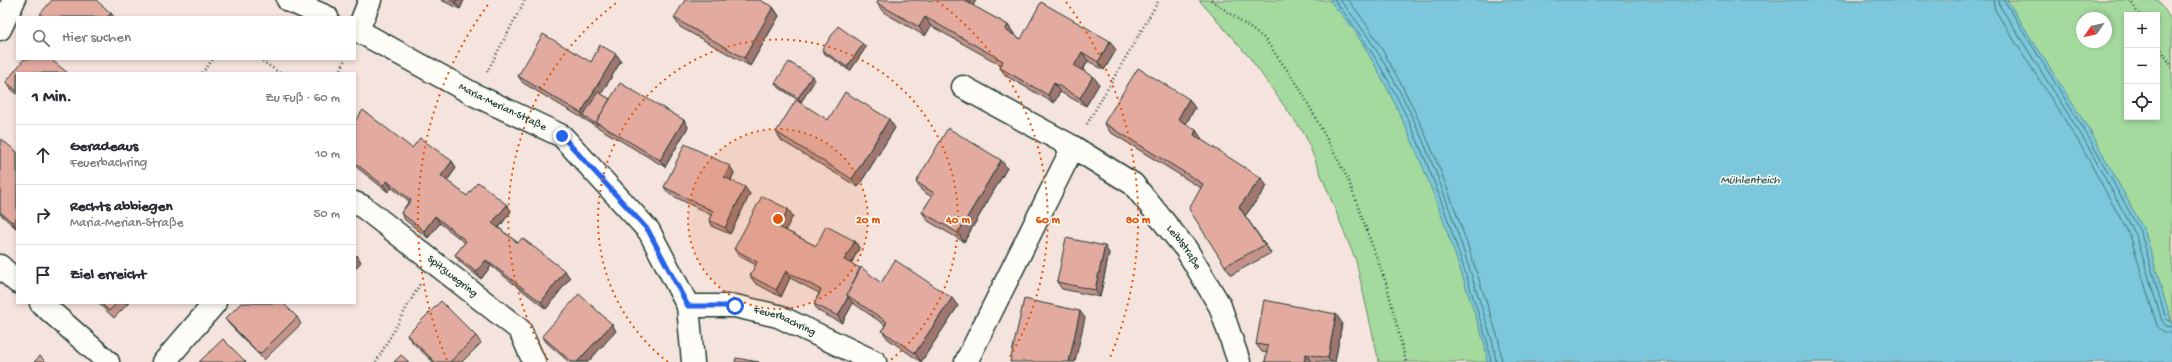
<!DOCTYPE html>
<html lang="de">
<head>
<meta charset="utf-8">
<style>
  :root { --surface:#fff; --page:#f2f2f3; --text:#2b2b33; --muted:#7c7c81; --line:#e1e1e2 }
  body { margin:0; font-family:"Gochi Hand",sans-serif; background:var(--page); color:var(--text) }
  .controls { position:absolute; right:12px; top:12px; display:grid; overflow:hidden; border-radius:0px; box-shadow:0 2px 6px #0003 }
  .controls button { width:36px; height:36px; display:grid; place-items:center; padding:0; border:0; border-bottom:1px solid var(--line); background:var(--surface); color:var(--text); font:20px sans-serif }
  .compass { position:absolute; left:2076px; top:12px; width:36px; height:36px; border-radius:50%; background:var(--surface); box-shadow:0 2px 6px #0003; rotate:236deg }
  .stop { position:absolute; width:12px; height:12px; margin:-9px; border:3px solid #2563eb; border-radius:50%; background:#fff }
  .stop.end { background:#2563eb; border-color:#fff; box-shadow:0 1px 4px #0008 }
  .list { margin:0; padding:0; list-style:none }
  h2 { display:flex; justify-content:space-between; align-items:center; height:52px; margin:0; padding:0 16px; font-size:17px }
  h2 small { font-size:13px; font-weight:400; color:var(--muted) }
  .list li { display:grid; grid-template-columns:26px 1fr auto; gap:12px; align-items:center; box-sizing:border-box; height:60px; padding:0 16px; border-top:1px solid var(--line) }
  .list b { display:block; font-size:15px; white-space:nowrap }
  .list p { margin:0; font-size:13px; white-space:nowrap; color:var(--muted) }
  .list em { font-size:13px; font-style:normal; color:var(--muted) }
  .icon { flex:none; width:22px; height:22px; fill:none; stroke:currentColor; stroke-width:2; stroke-linecap:round; stroke-linejoin:round }
  .map { position:relative; flex:none; width:2172px; height:362px; overflow:hidden }
  .search { position:absolute; background:var(--surface); box-shadow:0 2px 6px #0003; left:16px; top:16px; width:340px; height:44px; display:flex; align-items:center; gap:10px; box-sizing:border-box; padding:0 14px; border-radius:0px; color:var(--muted); font-size:15px }
  .panel { position:absolute; background:var(--surface); box-shadow:0 2px 6px #0003; left:16px; top:72px; width:340px; height:232px; border-radius:0px }
  .map>svg:first-child { display:block }
</style>
</head>
<body>
<div class="map">
<svg width="2172" height="362" viewBox="0 0 2172 362">
  <rect width="100%" height="100%" fill="#f5e3dd"/>
  <filter id="ink" filterUnits="userSpaceOnUse"><feTurbulence type="fractalNoise" baseFrequency=".025" numOctaves="2"/><feDisplacementMap in="SourceGraphic" scale="8" xChannelSelector="R" yChannelSelector="G"/><feConvolveMatrix kernelMatrix="1 2 1 2 8 2 1 2 1" color-interpolation-filters="sRGB"/></filter>
  <g filter="url(#ink)">
    <!-- green -->
    <path fill="#a4da9e" stroke="#628c69" fill-rule="evenodd" d="M1199,0H2158L2172,21V362H1379L1356,261L1305,135L1250,58ZM2127,15H2157V117H2127ZM2082,18H2106V42H2082Z"/>
    <!-- water -->
    <path fill="#7cc7db" stroke="#579098" d="M1329,0H2007L2093,136L2145,232L2172,324V362H1487L1485,345C1450,238 1416,129 1356,33C1348,21 1338,11 1329,0Z"/>
    <g fill="none" stroke-linecap="round" stroke-linejoin="round">
      <!-- shore -->
      <g stroke="#447477" stroke-width="1">
        <path d="M1334,0C1415,97 1450,226 1488,344L1491,362"/>
        <path d="M1340,0C1419,93 1456,228 1493,343L1496,362"/>
        <path d="M1348,0C1367,23 1380,45 1394,71C1441,156 1469,249 1499,341L1502,362"/>
        <polyline points="1993,0 1995,10 2080,144 2131,238 2157,326 2164,332 2172,333"/>
        <polyline points="1999,0 2000,6 2085,141 2136,235 2162,321 2166,326 2172,327"/>
        <polyline points="2004,0 2089,138 2141,233 2166,319 2172,322"/>
      </g>
      <defs>
        <g id="street">
          <polyline points="288,0 327,17"/>
          <polyline points="0,29 14,0"/>
          <path id="s1" d="M355,29L475,95L562,136L649,231L688,306L693,362"/>
          <polyline points="358,30 370,0"/>
          <path id="s2" d="M963,87L1073,147L1133,184L1186,249L1220,306L1239,362"/>
          <path id="s3" d="M355,203L362,206L520,330L534,362"/>
          <polyline points="0,266 17,282"/>
          <polyline points="41,303 108,362"/>
          <path id="s4" d="M688,306H735L778,316L875,362"/>
          <polyline points="164,362 215,303"/>
          <polyline points="966,362 1073,147"/>
        </g>
      </defs>
      <!-- street casing -->
      <use href="#street" stroke="#1f3d34" stroke-width="25"/>
      <!-- path -->
      <g stroke="#1f3d34" stroke-width="2.5" stroke-dasharray="1 3" stroke-linecap="butt">
        <polyline points="1211,0 1264,38 1298,85 1348,179 1387,286 1406,362"/>
        <polyline points="2130,0 2139,15"/>
        <polyline points="2157,43 2172,67"/>
        <polyline points="259,59 280,73"/>
        <polyline points="487,72 525,0"/>
        <polyline points="202,73 213,59"/>
        <polyline points="340,73 345,59"/>
        <polyline points="1087,124 1159,0"/>
        <polyline points="376,362 420,284"/>
      </g>
      <!-- street -->
      <use href="#street" stroke="#fdfcf7" stroke-width="22"/>
    </g>
    <!-- wall -->
    <g fill="#c3928a" stroke="#1f3d34">
      <polygon points="441,0 464,0 460,9"/>
      <polygon points="877,3 973,6 1008,25 1014,34 1014,35 1021,39 1116,50 1104,70 1088,61 1083,70 1099,84 1086,106 1060,92 1054,103 1006,76 1000,68 1001,65 931,26 925,36 883,12"/>
      <polygon points="773,7 779,16 750,66 680,27 674,18"/>
      <polygon points="863,44 866,47 850,71 825,54 822,50"/>
      <polygon points="616,54 621,61 601,94 610,99 684,120 688,127 665,167 523,83 518,76 591,62"/>
      <polygon points="17,73 17,94 11,89 6,82"/>
      <polygon points="812,76 815,80 801,102 778,87 775,83"/>
      <polygon points="1195,108 1186,124 1202,139 1202,140 1267,186 1245,216 1271,253 1231,275 1225,266 1201,188 1110,132 1104,123"/>
      <polygon points="828,120 895,128 858,187 782,141 776,132"/>
      <polygon points="355,121 412,148 452,161 456,168 447,181 467,196 507,205 511,211 499,228 518,243 570,278 546,309 491,266 481,279 460,262 455,255 465,243 440,223 428,238 405,220 401,213 409,201 392,188 388,192 355,166"/>
      <polygon points="0,141 17,152 17,229 0,214"/>
      <polygon points="730,166 734,173 731,180 750,194 730,234 713,227 709,220 711,215 669,194 664,187"/>
      <polygon points="1007,168 964,242 928,221 922,212 932,197 922,191 916,182"/>
      <polygon points="793,216 785,230 816,246 855,241 859,248 851,264 881,283 958,306 921,362 888,339 882,331 885,325 853,303 842,323 818,311 814,304 819,293 790,278 781,297 755,283 750,276 756,265 739,256 734,249"/>
      <polygon points="1109,253 1100,297 1062,289 1057,282"/>
      <polygon points="98,303 129,303 114,318"/>
      <polygon points="297,317 301,324 264,360 230,325 225,319"/>
      <polygon points="1342,323 1335,362 1265,362 1267,353 1262,352 1256,344"/>
      <polygon points="616,331 588,362 569,362 547,343 542,336"/>
      <polygon points="407,335 476,336 481,343 462,362 433,362 412,342"/>
    </g>
    <!-- shaded-wall -->
    <g fill="#9f7770" stroke="#1f3d34">
      <polygon points="456,0 464,0 460,9 455,3"/>
      <polygon points="965,0 976,0 971,10 965,1"/>
      <polygon points="773,7 779,16 750,66 744,58"/>
      <polygon points="111,13 114,17 107,17"/>
      <polygon points="925,17 931,26 925,36 919,27"/>
      <polygon points="1008,25 1014,34 1011,39 1005,30"/>
      <polygon points="1110,41 1116,50 1104,70 1098,62"/>
      <polygon points="863,44 866,47 850,71 847,67"/>
      <polygon points="1082,52 1088,61 1080,74 1074,66"/>
      <polygon points="616,54 621,61 587,118 583,116 581,113"/>
      <polygon points="812,76 815,80 801,102 798,98"/>
      <polygon points="1093,76 1099,84 1086,106 1080,98"/>
      <polygon points="1054,83 1060,92 1054,103 1048,95"/>
      <polygon points="1189,99 1195,108 1184,127 1178,119"/>
      <polygon points="889,119 895,128 858,187 852,179"/>
      <polygon points="684,120 688,127 665,167 660,160"/>
      <polygon points="1196,130 1202,139 1200,143 1194,135"/>
      <polygon points="1001,160 1007,168 964,242 958,233"/>
      <polygon points="452,161 456,168 445,183 441,176"/>
      <polygon points="730,166 734,173 729,184 724,177"/>
      <polygon points="1261,178 1267,186 1245,216 1271,253 1239,207"/>
      <polygon points="387,181 392,188 388,192 383,185"/>
      <polygon points="745,187 750,194 730,234 725,228"/>
      <polygon points="507,205 511,211 497,230 492,223"/>
      <polygon points="788,209 793,216 784,233 779,227"/>
      <polygon points="435,216 440,223 428,238 424,231"/>
      <polygon points="17,217 17,229 12,222"/>
      <polygon points="855,241 859,248 849,267 844,260"/>
      <polygon points="1105,246 1109,253 1100,297 1095,290"/>
      <polygon points="357,255 361,262 355,269 355,257"/>
      <polygon points="486,260 491,266 481,279 476,272"/>
      <polygon points="565,271 570,278 546,309 541,302"/>
      <polygon points="786,271 790,278 781,297 776,290"/>
      <polygon points="848,297 853,303 842,323 838,316"/>
      <polygon points="952,298 958,306 921,362 915,353"/>
      <polygon points="1080,311 1085,318 1075,362 1069,362"/>
      <polygon points="1336,314 1342,323 1335,362 1331,362 1328,358"/>
      <polygon points="612,324 616,331 588,362 577,362"/>
      <polygon points="1306,354 1311,362 1304,362"/>
    </g>
    <!-- building -->
    <g fill="#e3aaa0" stroke="#1f3d34">
      <polygon points="52,0 96,0 111,13 107,17 44,17 40,14"/>
      <polygon points="450,0 456,0 455,3"/>
      <polygon points="685,0 760,0 773,7 744,58 674,18"/>
      <polygon points="878,0 965,0 965,1 1008,25 1005,30 1021,39 1041,2 1110,41 1098,62 1082,52 1074,66 1093,76 1080,98 1054,83 1048,95 1000,68 1003,61 925,17 919,27 877,3"/>
      <polygon points="838,26 863,44 847,67 822,50"/>
      <polygon points="543,34 591,62 600,45 616,54 581,113 518,76"/>
      <polygon points="24,59 50,59 68,73 17,73 17,91 6,82"/>
      <polygon points="789,62 812,76 798,98 775,83"/>
      <polygon points="1138,68 1189,99 1178,119 1196,130 1194,135 1261,178 1239,207 1265,245 1225,266 1189,209 1203,184 1104,123"/>
      <polygon points="620,83 684,120 660,160 596,122"/>
      <polygon points="598,92 610,99 596,122 598,125 583,116"/>
      <polygon points="845,92 889,119 852,179 776,132 796,100 828,120"/>
      <polygon points="363,110 412,148 420,138 452,161 441,176 467,196 478,182 507,205 492,223 518,243 522,238 565,271 541,302 486,260 476,272 455,255 466,241 435,216 424,231 401,213 411,200 387,181 383,185 355,163 355,121"/>
      <polygon points="948,128 1001,160 958,233 922,212 934,193 916,182"/>
      <polygon points="1,139 17,152 17,217 12,222 0,212 0,141"/>
      <polygon points="685,144 730,166 724,177 745,187 725,228 709,220 713,211 664,187"/>
      <polygon points="762,196 788,209 779,227 816,246 826,226 855,241 844,260 860,268 847,295 848,297 838,316 814,304 821,290 786,271 776,290 750,276 757,262 734,249"/>
      <polygon points="1066,238 1105,246 1095,290 1057,282"/>
      <polygon points="895,260 952,298 915,353 882,331 887,322 847,295 861,267 881,283"/>
      <polygon points="579,294 612,324 577,362 572,362 542,336"/>
      <polygon points="1024,299 1080,311 1069,362 1010,362"/>
      <polygon points="1264,300 1336,314 1328,358 1306,354 1304,362 1265,362 1268,346 1256,344"/>
      <polygon points="441,301 476,336 450,362 435,362 407,335"/>
      <polygon points="101,303 117,303 109,311"/>
      <polygon points="241,303 283,303 297,317 260,354 225,319"/>
      <polygon points="223,339 246,362 199,362"/>
      <polygon points="401,355 409,362 394,362"/>
      <polygon points="40,356 46,362 34,362"/>
      <polygon points="736,358 759,362 735,362"/>
    </g>
  </g>
  <g fill="none" stroke-linecap="round" stroke-linejoin="round" filter="url(#ink)">
    <!-- route -->
    <polyline stroke="#2563eb" stroke-width="5" points="562,136 648,230 688,306 735,306"/>
  </g>
  <!-- distance rings -->
  <circle cx="778" cy="219" r="90" fill="#de580e" fill-opacity=".12"/>
  <g fill="none" stroke="#de580e" stroke-width="2" stroke-dasharray="2 4">
    <circle cx="778" cy="219" r="90"/>
    <path d="M668 362A180 180 0 1 1 888 362"/>
    <path d="M548 360A270 270 0 0 1 619 1M937 1A270 270 0 0 1 1008 360"/>
    <path d="M447 360A360 360 0 0 1 490 2M1066 2A360 360 0 0 1 1109 360"/>
  </g>
  <g text-anchor="middle" dominant-baseline="central" stroke-width="3" stroke-linejoin="round" paint-order="stroke">
    <!-- street labels -->
    <g font-size="11" fill="#1f3d34" stroke="#fdfcf7">
      <text stroke="none"><textPath href="#s1" startOffset="167">Maria-Merian-Straße</textPath></text>
      <text stroke="none"><textPath href="#s2" startOffset="277">Leiblstraße</textPath></text>
      <text stroke="none"><textPath href="#s3" startOffset="122">Spitzwegring</textPath></text>
      <text stroke="none"><textPath href="#s4" startOffset="99">Feuerbachring</textPath></text>
    </g>
    <!-- water labels -->
    <g font-size="12" font-style="italic" fill="#36605e" stroke="#fdfcf7">
      <text x="1750" y="181">Mühlenteich</text>
    </g>
  </g>
  <circle cx="778" cy="219" r="6" fill="#de580e" stroke="#fdfcf7" stroke-width="2"/>
  <g font-size="12" text-anchor="middle" font-weight="bold" fill="#de580e" stroke="#fdfcf7" stroke-width="3" stroke-linejoin="round" paint-order="stroke">
    <text x="868" y="223">20 m</text>
    <text x="958" y="223">40 m</text>
    <text x="1048" y="223">60 m</text>
    <text x="1138" y="223">80 m</text>
  </g>
</svg>
<div class="controls">
<button>+</button>
<button>−</button>
<button><svg class="icon" aria-label="locate" viewBox="0 0 24 24"><circle cx="12" cy="12" r="6"/><path d="M12 2v4M12 18v4M2 12h4M18 12h4"/></svg></button>
</div>
<svg class="compass" viewBox="-18 -18 36 36"><path d="M0-13l5 13h-10z" fill="#e53935"/><path d="M0 13l5-13h-10z" fill="#7c7c81"/></svg>
<div class="stop" style="left:735px;top:306px"></div>
<div class="stop end" style="left:562px;top:136px"></div>
<div class="search"><svg class="icon" aria-label="search" viewBox="0 0 24 24"><circle cx="10" cy="10" r="6"/><path d="M15 15l6 6"/></svg>Hier suchen</div>
<section class="panel">
<h2>1 Min.<small>Zu Fuß · 60 m</small></h2>
<ul class="list">
<li><svg class="icon" aria-label="ahead" viewBox="0 0 24 24"><path d="M12 20V5M6 11l6-6 6 6"/></svg><div><b>Geradeaus</b><p>Feuerbachring</p></div><em>10 m</em></li>
<li><svg class="icon" aria-label="right" viewBox="0 0 24 24"><path d="M7 20v-9h11M14 6l5 5-5 5"/></svg><div><b>Rechts abbiegen</b><p>Maria-Merian-Straße</p></div><em>50 m</em></li>
<li><svg class="icon" aria-label="arrive" viewBox="0 0 24 24"><path d="M6 21V4h12l-3 4 3 4H6"/></svg><div><b>Ziel erreicht</b></div></li>
</ul>
</section>
</div>
</body>
</html>
